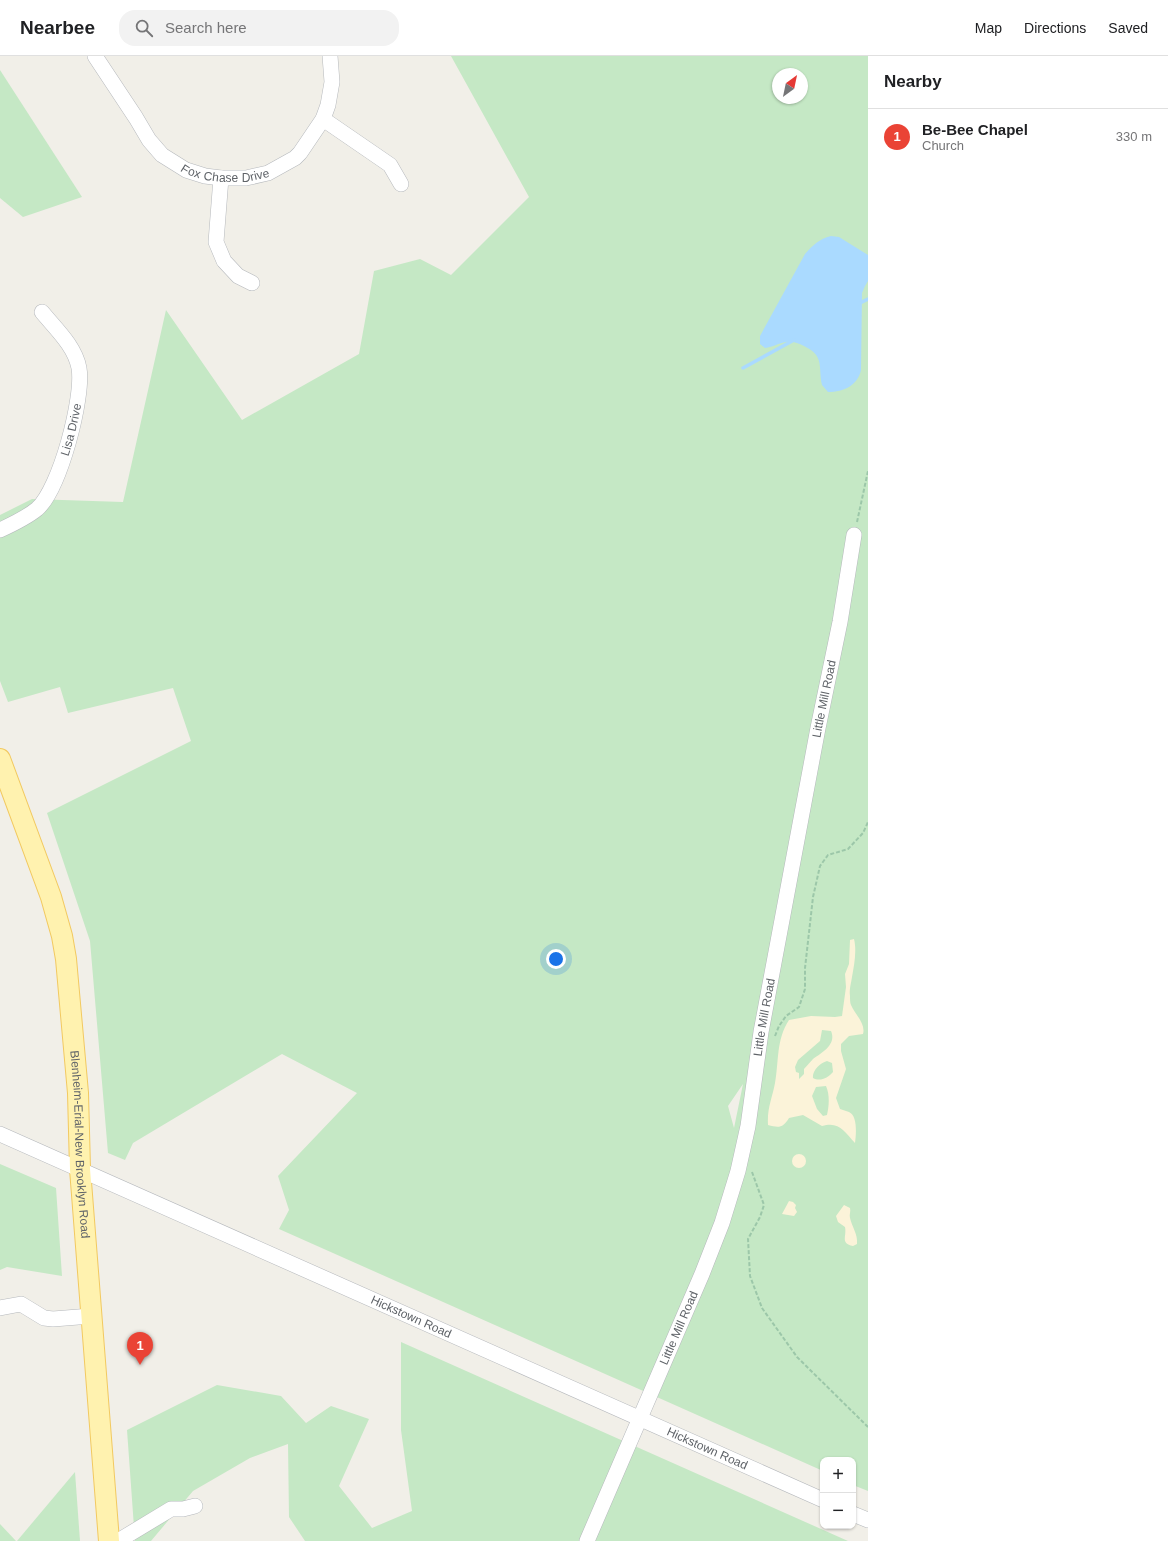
<!DOCTYPE html>
<html lang="en">
<head>
<meta charset="utf-8">
<style>
  :root { --surface:#fff; --page:#f2f2f2; --text:#202124; --muted:#757577; --line:#e0e0e0; --accent:#ea4335 }
  body { margin:0; font-family:Helvetica,sans-serif; background:var(--page); color:var(--text) }
  .controls { position:absolute; right:12px; bottom:12px; display:grid; overflow:hidden; border-radius:8px; box-shadow:0 1px 3px #0004 }
  .controls button { width:36px; height:36px; display:grid; place-items:center; padding:0; border:0; border-bottom:1px solid var(--line); background:var(--surface); color:var(--text); font:20px sans-serif }
  .compass { position:absolute; left:772px; top:12px; width:36px; height:36px; border-radius:50%; background:var(--surface); box-shadow:0 1px 3px #0004; rotate:33deg }
  .you { position:absolute; left:556px; top:903px; width:14px; height:14px; margin:-10px; border:3px solid #fff; border-radius:50%; background:#1a73e8; box-shadow:0 0 0 6px #1a73e833 }
  .badge { display:grid; place-items:center; width:26px; height:26px; border-radius:50%; background:var(--accent); color:#fff; font-size:13px; font-weight:700 }
  .pin { position:absolute; translate:-50% -33px; filter:drop-shadow(0 1px 2px #0008) }
  .pin::after { content:''; position:absolute; top:21px; width:14px; height:12px; background:inherit; clip-path:polygon(0 0,100% 0,50% 100%) }
  .list { margin:0; padding:0; list-style:none }
  h2 { display:flex; justify-content:space-between; align-items:center; height:52px; margin:0; padding:0 16px; font-size:17px }
  h2 small { font-size:13px; font-weight:400; color:var(--muted) }
  .list li { display:grid; grid-template-columns:26px 1fr auto; gap:12px; align-items:center; box-sizing:border-box; height:56px; padding:0 16px; border-top:1px solid var(--line) }
  .list b { display:block; font-size:15px; white-space:nowrap }
  .list p { margin:0; font-size:13px; white-space:nowrap; color:var(--muted) }
  .list em { font-size:13px; font-style:normal; color:var(--muted) }
  .icon { flex:none; width:22px; height:22px; fill:none; stroke:currentColor; stroke-width:2; stroke-linecap:round; stroke-linejoin:round }
  .map { position:relative; flex:none; width:868px; height:1485px; overflow:hidden }
  header { display:flex; align-items:center; gap:24px; box-sizing:border-box; height:56px; padding:0 20px; background:var(--surface); border-bottom:1px solid var(--line) }
  header strong { font-size:19px }
  nav { display:flex; gap:22px; margin-inline-start:auto; font-size:14px }
  .search { width:280px; height:36px; background:var(--page); display:flex; align-items:center; gap:10px; box-sizing:border-box; padding:0 14px; border-radius:16px; color:var(--muted); font-size:15px }
  main { display:flex }
  aside { flex:1; background:var(--surface) }
  .map>svg:first-child { display:block }
</style>
</head>
<body>
<header>
<strong>Nearbee</strong>
<div class="search"><svg class="icon" aria-label="search" viewBox="0 0 24 24"><circle cx="10" cy="10" r="6"/><path d="M15 15l6 6"/></svg>Search here</div>
<nav><a>Map</a><a>Directions</a><a>Saved</a></nav>
</header>
<main>
<div class="map">
<svg width="868" height="1485" viewBox="0 0 868 1485">
  <rect width="100%" height="100%" fill="#f1efe8"/>
  <!-- green -->
  <g fill="#c5e8c5" fill-rule="evenodd">
    <path d="M451,0H868V1435L853,1429V1404H823V1415L279,1173L289,1154L278,1120L357,1037L282,998L133,1087L125,1104L108,1097L90,885L47,757L191,685L173,632L68,657L60,631L8,646L0,625V459L32,443L123,446L166,254L242,364L359,298L374,215L420,203L451,219L529,141ZM778,18H802V42H778ZM743,1028L734,1072L728,1050Z"/>
    <polygon points="0,14 82,141 23,161 0,142"/>
    <polygon points="0,1108 56,1132 62,1220 7,1211 0,1214"/>
    <polygon points="401,1286 848,1485 305,1485 289,1461 288,1388 250,1402 193,1435 151,1485 135,1485 127,1374 217,1329 281,1340 306,1367 331,1350 369,1363 339,1430 372,1472 412,1455 401,1374"/>
    <polygon points="75,1416 80,1485 17,1485"/>
    <polygon points="0,1468 16,1485 0,1485"/>
  </g>
  <!-- sand -->
  <g fill="#fbf3d9" fill-rule="evenodd">
    <path d="M854,883C857,895 854,910 852,921C851,928 849,933 850,940C850,943 850,947 851,949C855,958 866,968 863,978L849,980L841,988V995L846,1013L836,1042L840,1053C843,1054 846,1055 849,1056C858,1060 856,1079 855,1087C844,1075 839,1065 822,1070L803,1059L789,1062C783,1072 779,1072 768,1069C767,1052 772,1043 775,1027C779,1005 776,984 789,964L811,960L835,961L842,960L846,931L845,918L849,908L850,884ZM822,974L831,975C837,989 821,997 813,1003C810,1006 807,1010 804,1013V1018L799,1023V1017L796,1016L795,1011L798,1004L820,985ZM827,1005L832,1007L833,1016C828,1022 820,1026 813,1022C812,1015 820,1007 827,1005ZM826,1030C830,1039 829,1050 827,1059L823,1060L817,1053L812,1040L816,1031Z"/>
    <circle cx="799" cy="1105" r="7"/>
    <polygon points="789,1145 793,1146 796,1149 795,1152 797,1156 794,1160 782,1158"/>
    <path d="M844,1149L850,1152C851,1155 849,1159 850,1162C852,1171 858,1178 857,1188L853,1190C840,1187 847,1181 845,1171L838,1166L836,1160Z"/>
  </g>
  <!-- water -->
  <path fill="#aadaff" d="M831,180L839,181L868,199V225L865,230L862,237L861,314C858,329 844,336 828,336L822,329C818,311 825,300 804,290C798,287 793,285 786,286C779,287 773,291 765,292L760,288V280L805,198C813,189 819,183 831,180Z"/>
  <g fill="none" stroke-linecap="round" stroke-linejoin="round">
    <!-- stream -->
    <g stroke="#aadaff" stroke-width="3.5">
      <polyline points="858,248 868,243"/>
      <polyline points="743,312 794,284"/>
    </g>
    <defs>
      <g id="minor">
        <path id="s1" d="M95,0L136,62L149,84L162,99L186,114L205,120L221,122H246L268,117L295,102L300,97L323,63L328,49L332,26L330,0"/>
        <polyline points="323,63 390,109 401,128"/>
        <polyline points="221,122 216,186 224,205 238,220 252,227"/>
        <path id="s2" d="M0,474C13,468 26,462 37,453C60,433 84,341 79,312C75,290 55,272 42,256"/>
        <path id="s3" d="M0,1078L823,1444"/>
        <polyline points="0,1252 21,1248 44,1262 53,1263 91,1260"/>
        <polyline points="853,1458 868,1464"/>
        <polyline points="118,1485 171,1453 183,1453 195,1450"/>
        <path id="s4" d="M587,1485L702,1218L722,1167L738,1115L748,1070L761,976L818,672L840,566L854,479"/>
      </g>
      <g id="major">
        <path id="s5" d="M0,703L51,841L62,880L66,903L78,1037L80,1113L109,1485"/>
      </g>
    </defs>
    <!-- minor casing -->
    <use href="#minor" stroke="#b5b8bc" stroke-width="16"/>
    <!-- major casing -->
    <use href="#major" stroke="#f2c960" stroke-width="22"/>
    <!-- path -->
    <g stroke="#9cc7a9" stroke-width="2" stroke-dasharray="4 2" stroke-linecap="butt">
      <polyline points="857,466 868,415"/>
      <polyline points="775,980 779,970 786,960 799,951 805,933 805,912 813,841 820,810 828,799 848,793 863,777 868,766"/>
      <polyline points="752,1116 764,1149 760,1161 748,1183 750,1220 762,1252 797,1301 868,1371"/>
    </g>
    <!-- minor -->
    <use href="#minor" stroke="#fff" stroke-width="15"/>
    <!-- major -->
    <use href="#major" stroke="#fff2af" stroke-width="20"/>
  </g>
  <g text-anchor="middle" dominant-baseline="central" stroke-width="3" stroke-linejoin="round" paint-order="stroke">
    <!-- street labels -->
    <g font-size="12" fill="#5f6368" stroke="#fff">
      <text stroke="none"><textPath href="#s1" startOffset="188">Fox Chase Drive</textPath></text>
      <text stroke="none"><textPath href="#s2" startOffset="130">Lisa Drive</textPath></text>
      <text stroke="none"><textPath href="#s4" startOffset="880">Little Mill Road</textPath></text>
      <text stroke="none"><textPath href="#s4" startOffset="556">Little Mill Road</textPath></text>
      <text stroke="none"><textPath href="#s5" startOffset="397">Blenheim-Erial-New Brooklyn Road</textPath></text>
      <text stroke="none"><textPath href="#s3" startOffset="450">Hickstown Road</textPath></text>
      <text stroke="none"><textPath href="#s4" startOffset="232">Little Mill Road</textPath></text>
      <text stroke="none"><textPath href="#s3" startOffset="774">Hickstown Road</textPath></text>
    </g>
  </g>
</svg>
<div class="controls">
<button>+</button>
<button>−</button>
</div>
<svg class="compass" viewBox="-18 -18 36 36"><path d="M0-13l5 13h-10z" fill="#e53935"/><path d="M0 13l5-13h-10z" fill="#757577"/></svg>
<div class="you"></div>
<div class="pin badge" style="left:140px;top:1309px">1</div>
</div>
<aside>
<h2>Nearby<small></small></h2>
<ul class="list">
<li><span class="badge">1</span><div><b>Be-Bee Chapel</b><p>Church</p></div><em>330 m</em></li>
</ul>
</aside>
</main>
</body>
</html>
